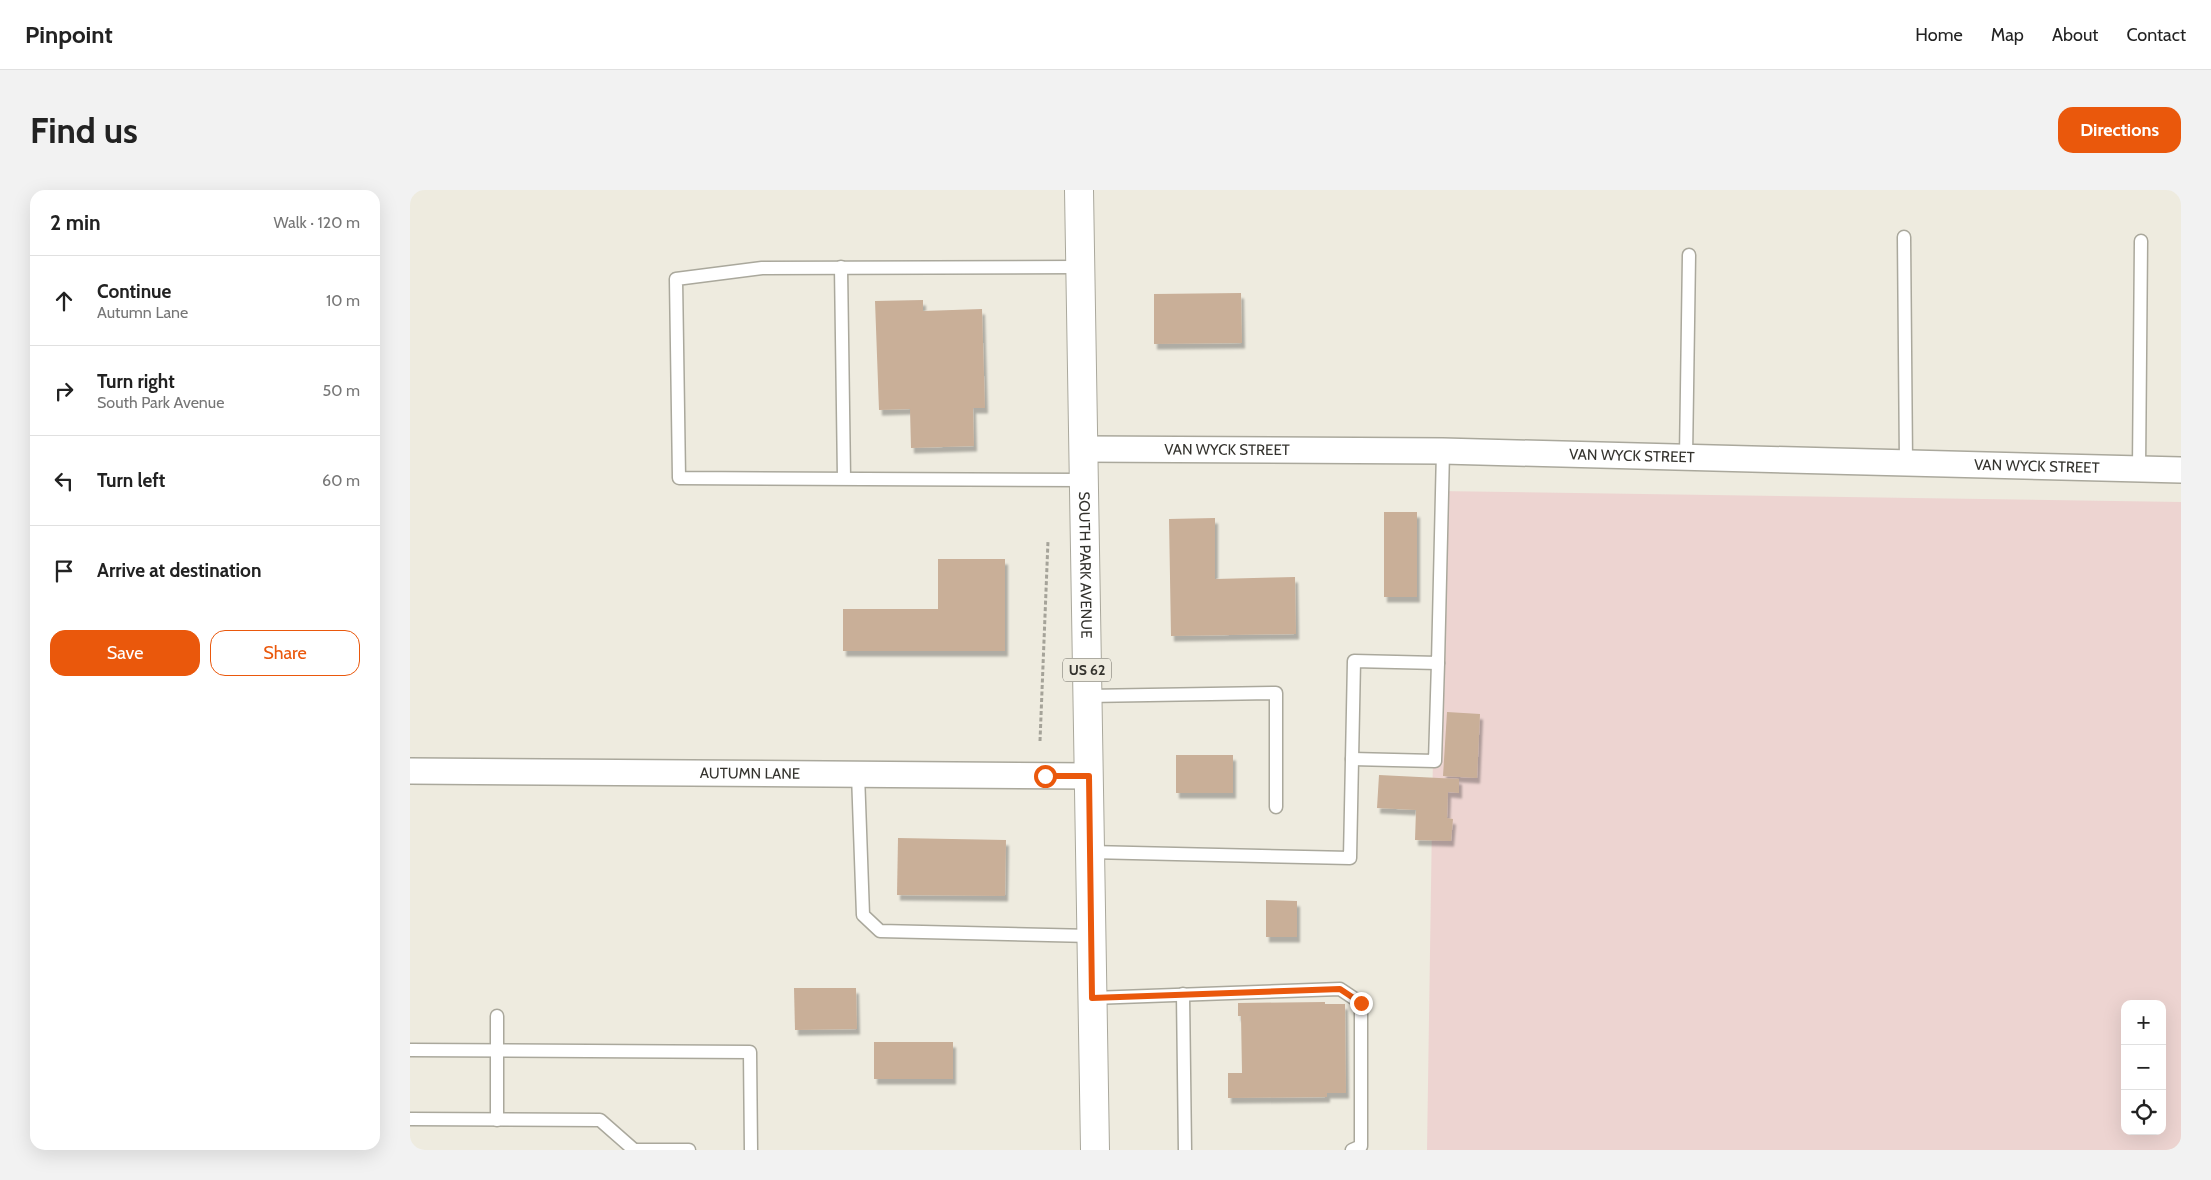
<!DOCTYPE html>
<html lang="en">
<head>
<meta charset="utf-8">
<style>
  :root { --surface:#fff; --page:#f2f2f2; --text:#222; --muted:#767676; --line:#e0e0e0; --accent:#ea580c }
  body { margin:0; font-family:Cabin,sans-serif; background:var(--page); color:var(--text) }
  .controls { position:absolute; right:15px; bottom:15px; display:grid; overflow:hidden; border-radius:10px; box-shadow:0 5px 20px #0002 }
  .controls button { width:45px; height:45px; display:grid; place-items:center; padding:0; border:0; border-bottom:1px solid var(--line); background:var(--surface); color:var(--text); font:25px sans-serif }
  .stop { position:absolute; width:15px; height:15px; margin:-11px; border:4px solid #ea580c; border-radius:50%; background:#fff }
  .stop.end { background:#ea580c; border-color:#fff; box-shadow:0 1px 5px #0008 }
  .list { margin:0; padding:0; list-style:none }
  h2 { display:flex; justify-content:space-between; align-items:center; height:65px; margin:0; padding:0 20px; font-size:21px }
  h2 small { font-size:16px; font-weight:400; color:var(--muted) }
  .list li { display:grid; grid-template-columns:32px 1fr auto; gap:15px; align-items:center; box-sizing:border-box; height:90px; padding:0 20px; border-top:1px solid var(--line) }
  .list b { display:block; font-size:19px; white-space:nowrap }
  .list p { margin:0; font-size:16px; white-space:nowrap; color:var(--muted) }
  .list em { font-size:16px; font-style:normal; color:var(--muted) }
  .actions { display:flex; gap:10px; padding:15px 20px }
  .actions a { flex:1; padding:11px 0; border:1px solid var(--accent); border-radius:15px; text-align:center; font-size:18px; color:var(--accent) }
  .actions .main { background:var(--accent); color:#fff }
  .icon { flex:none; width:28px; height:28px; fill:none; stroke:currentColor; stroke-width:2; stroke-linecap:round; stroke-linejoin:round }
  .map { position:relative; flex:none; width:1771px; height:960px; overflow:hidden; border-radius:15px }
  header { display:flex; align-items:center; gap:30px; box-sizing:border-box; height:70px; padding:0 25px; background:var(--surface); border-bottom:1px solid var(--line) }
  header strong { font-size:24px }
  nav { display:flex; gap:28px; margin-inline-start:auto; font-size:18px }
  .intro { display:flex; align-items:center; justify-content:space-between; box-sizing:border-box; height:120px; padding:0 30px }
  h1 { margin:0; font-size:35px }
  .button { padding:12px 22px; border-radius:15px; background:var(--accent); color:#fff; font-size:18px; font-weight:700 }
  main { display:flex; gap:30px; padding:0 30px }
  aside { flex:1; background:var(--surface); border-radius:15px; box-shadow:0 5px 20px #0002 }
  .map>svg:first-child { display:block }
</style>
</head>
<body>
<header>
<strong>Pinpoint</strong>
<nav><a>Home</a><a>Map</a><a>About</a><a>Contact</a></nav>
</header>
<div class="intro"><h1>Find us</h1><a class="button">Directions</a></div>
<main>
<aside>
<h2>2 min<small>Walk · 120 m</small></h2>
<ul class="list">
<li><svg class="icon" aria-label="ahead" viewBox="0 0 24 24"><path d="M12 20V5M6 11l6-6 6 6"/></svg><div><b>Continue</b><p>Autumn Lane</p></div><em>10 m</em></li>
<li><svg class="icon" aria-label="right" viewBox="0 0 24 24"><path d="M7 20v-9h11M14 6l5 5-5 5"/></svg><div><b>Turn right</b><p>South Park Avenue</p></div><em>50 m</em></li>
<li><svg class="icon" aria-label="left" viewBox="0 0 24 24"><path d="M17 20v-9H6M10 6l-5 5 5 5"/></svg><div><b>Turn left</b></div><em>60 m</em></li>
<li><svg class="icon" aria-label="arrive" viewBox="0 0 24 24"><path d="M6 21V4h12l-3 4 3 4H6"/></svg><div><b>Arrive at destination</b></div></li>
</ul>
<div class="actions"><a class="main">Save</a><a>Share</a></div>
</aside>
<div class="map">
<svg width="1771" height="960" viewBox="0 0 1771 960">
  <defs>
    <filter id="shadow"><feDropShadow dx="3" dy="5.5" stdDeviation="1" flood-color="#0004"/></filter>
  </defs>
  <rect width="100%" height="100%" fill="#eeebdf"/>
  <!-- green -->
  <path fill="#edd4d1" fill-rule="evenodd" d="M1027,301L1771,312V960H1017ZM1715,814H1752V941H1715Z"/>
  <!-- building -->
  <g fill="#c9af98" filter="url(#shadow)">
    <polygon points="831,103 832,153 744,154 744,104"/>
    <polygon points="513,110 513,121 572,119 575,218 563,218 564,256 501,258 500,219 469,220 465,111"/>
    <rect x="974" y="322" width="33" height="85"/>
    <polygon points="805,328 805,389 885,387 886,444 761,446 759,329"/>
    <polygon points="528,369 595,369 595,461 433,461 433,419 528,419"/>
    <polygon points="1037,522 1070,524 1067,588 1033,586"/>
    <rect x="766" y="565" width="57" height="38"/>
    <polygon points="969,585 1049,589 1049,603 1038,602 1037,628 1043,629 1041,651 1005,650 1006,620 967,618"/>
    <polygon points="488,648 596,650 595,706 487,705"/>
    <polygon points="856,710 887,711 887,747 856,747"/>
    <polygon points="384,798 446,798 447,839 385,840"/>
    <polygon points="915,812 915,814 935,814 936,903 917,903 917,907 818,908 818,883 832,883 831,826 828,826 828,813"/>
    <rect x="464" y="852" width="79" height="37"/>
  </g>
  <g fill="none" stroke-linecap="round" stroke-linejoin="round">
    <defs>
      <g id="service">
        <polyline points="1494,47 1496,273"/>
        <polyline points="431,77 434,288"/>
        <polyline points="670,77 352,78 266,89 269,288 674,290"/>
        <polyline points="1276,267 1279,65"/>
        <polyline points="1729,279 1731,51"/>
        <polyline points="677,506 866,503 866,617"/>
        <polyline points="942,569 1025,571 1028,473"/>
        <polyline points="448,584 453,725 470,741 681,746"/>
        <polyline points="680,662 940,668 944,471 1028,473 1033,261"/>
        <polyline points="773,804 775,960"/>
        <polyline points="682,808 930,799 951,813 951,956 942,960"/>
        <polyline points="87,826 87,930"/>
        <polyline points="0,860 340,862 341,960"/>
        <polyline points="0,929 190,930 223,959"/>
        <polyline points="223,960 279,960"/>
      </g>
      <g id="minor">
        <path id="s1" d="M673,259L1033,261L1771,280"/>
        <path id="s2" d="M0,581L679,586"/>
      </g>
      <g id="primary">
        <path id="s3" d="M669,0L685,960"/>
      </g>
    </defs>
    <!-- service casing -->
    <use href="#service" stroke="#aaa89c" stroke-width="15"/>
    <!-- minor casing -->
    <use href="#minor" stroke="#aaa89c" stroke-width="28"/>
    <!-- primary casing -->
    <use href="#primary" stroke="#aaa89c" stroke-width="30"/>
    <!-- path -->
    <polyline stroke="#a5a399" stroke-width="3" stroke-dasharray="4 2.5" stroke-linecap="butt" points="630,551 638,351"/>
    <!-- service -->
    <use href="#service" stroke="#fff" stroke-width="12"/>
    <!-- minor -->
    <use href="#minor" stroke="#fff" stroke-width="25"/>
    <!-- primary -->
    <use href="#primary" stroke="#fff" stroke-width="28"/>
  </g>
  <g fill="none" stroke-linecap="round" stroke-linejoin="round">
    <!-- route -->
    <polyline stroke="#ea580c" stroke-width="6" points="635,586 679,586 682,808 930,799 951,813"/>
  </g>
  <g text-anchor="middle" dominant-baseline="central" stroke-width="5" stroke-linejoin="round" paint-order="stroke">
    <!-- shield labels -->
    <rect fill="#eeebdf" stroke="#6c6a63" stroke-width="1" x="653" y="468.5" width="48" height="23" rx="4"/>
    <g font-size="14" font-weight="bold" fill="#34332e">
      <text x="677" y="480">US 62</text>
    </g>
    <!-- street labels -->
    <g font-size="15" fill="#34332e" stroke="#eeebdf">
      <text stroke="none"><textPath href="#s1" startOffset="144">VAN WYCK STREET</textPath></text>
      <text stroke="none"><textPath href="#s1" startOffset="549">VAN WYCK STREET</textPath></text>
      <text stroke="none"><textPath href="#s1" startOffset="954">VAN WYCK STREET</textPath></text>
      <text stroke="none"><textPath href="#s3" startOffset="375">SOUTH PARK AVENUE</textPath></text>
      <text stroke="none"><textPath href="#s2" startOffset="340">AUTUMN LANE</textPath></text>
    </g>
  </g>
</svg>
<div class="controls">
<button>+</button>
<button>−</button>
<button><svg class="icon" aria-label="locate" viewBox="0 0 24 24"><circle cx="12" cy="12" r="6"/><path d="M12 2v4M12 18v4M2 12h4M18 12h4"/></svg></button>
</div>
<div class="stop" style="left:635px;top:586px"></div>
<div class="stop end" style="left:951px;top:813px"></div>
</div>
</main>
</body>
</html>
